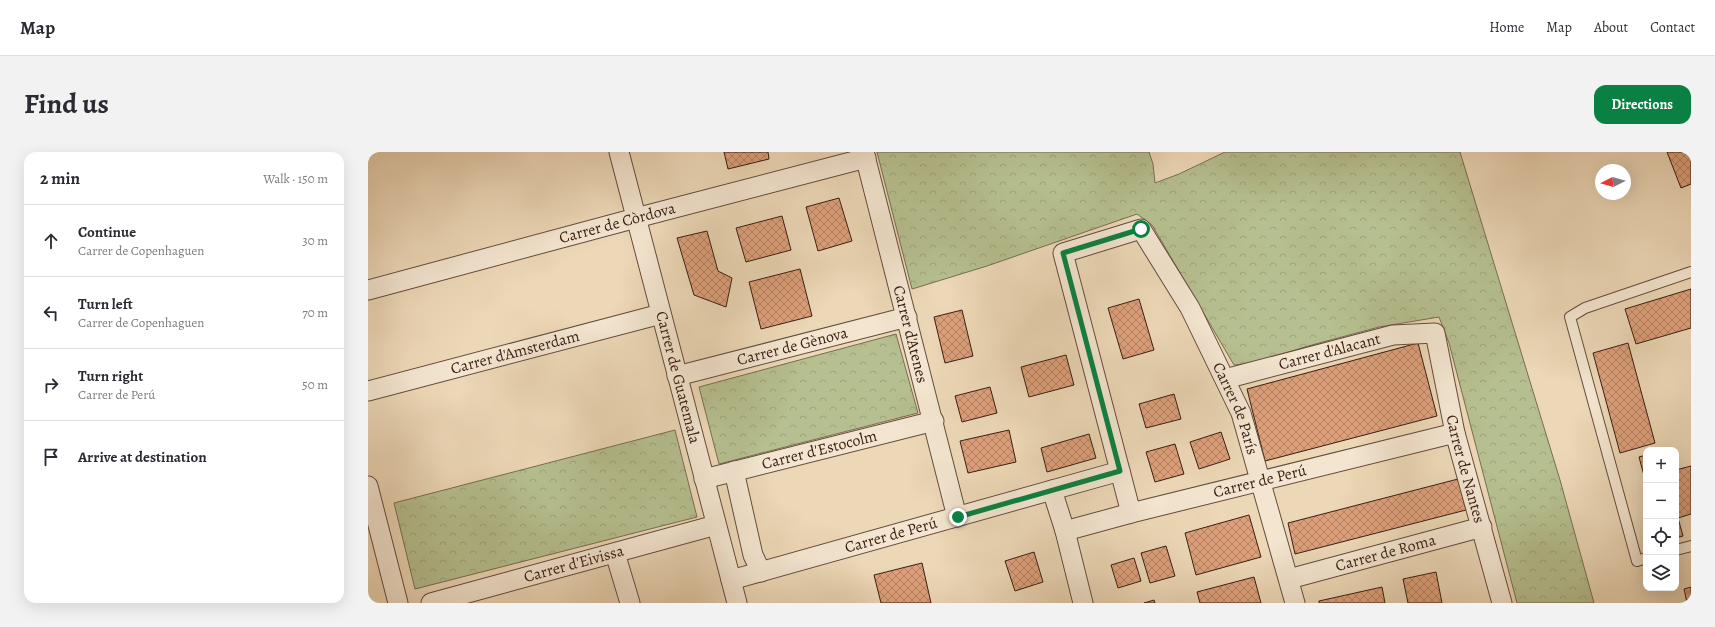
<!DOCTYPE html>
<html lang="en">
<head>
<meta charset="utf-8">
<style>
  :root { --surface:#fff; --page:#f2f2f3; --text:#2b2b33; --muted:#7c7c81; --line:#e1e1e2; --accent:#0b8043 }
  body { margin:0; font-family:Alegreya,serif; background:var(--page); color:var(--text) }
  .controls { position:absolute; right:12px; bottom:12px; display:grid; overflow:hidden; border-radius:8px; box-shadow:0 4px 16px #0002 }
  .controls button { width:36px; height:36px; display:grid; place-items:center; padding:0; border:0; border-bottom:1px solid var(--line); background:var(--surface); color:var(--text); font:20px sans-serif }
  .compass { position:absolute; left:1227px; top:12px; width:36px; height:36px; border-radius:50%; background:var(--surface); box-shadow:0 4px 16px #0002; rotate:264deg }
  .stop { position:absolute; width:12px; height:12px; margin:-9px; border:3px solid #0b8043; border-radius:50%; background:#fff }
  .stop.end { background:#0b8043; border-color:#fff; box-shadow:0 1px 4px #0008 }
  .list { margin:0; padding:0; list-style:none }
  h2 { display:flex; justify-content:space-between; align-items:center; height:52px; margin:0; padding:0 16px; font-size:17px }
  h2 small { font-size:13px; font-weight:400; color:var(--muted) }
  .list li { display:grid; grid-template-columns:26px 1fr auto; gap:12px; align-items:center; box-sizing:border-box; height:72px; padding:0 16px; border-top:1px solid var(--line) }
  .list b { display:block; font-size:15px; white-space:nowrap }
  .list p { margin:0; font-size:13px; white-space:nowrap; color:var(--muted) }
  .list em { font-size:13px; font-style:normal; color:var(--muted) }
  .icon { flex:none; width:22px; height:22px; fill:none; stroke:currentColor; stroke-width:2; stroke-linecap:round; stroke-linejoin:round }
  .map { position:relative; flex:none; width:1323px; height:451px; overflow:hidden; border-radius:12px }
  header { display:flex; align-items:center; gap:24px; box-sizing:border-box; height:56px; padding:0 20px; background:var(--surface); border-bottom:1px solid var(--line) }
  header strong { font-size:19px }
  nav { display:flex; gap:22px; margin-inline-start:auto; font-size:14px }
  .intro { display:flex; align-items:center; justify-content:space-between; box-sizing:border-box; height:96px; padding:0 24px }
  h1 { margin:0; font-size:28px }
  .button { padding:10px 18px; border-radius:12px; background:var(--accent); color:#fff; font-size:14px; font-weight:700 }
  main { display:flex; gap:24px; padding:0 24px }
  aside { flex:1; background:var(--surface); border-radius:12px; box-shadow:0 4px 16px #0002 }
  .map>svg:first-child { display:block }
</style>
</head>
<body>
<header>
<strong>Map</strong>
<nav><a>Home</a><a>Map</a><a>About</a><a>Contact</a></nav>
</header>
<div class="intro"><h1>Find us</h1><a class="button">Directions</a></div>
<main>
<aside>
<h2>2 min<small>Walk · 150 m</small></h2>
<ul class="list">
<li><svg class="icon" aria-label="ahead" viewBox="0 0 24 24"><path d="M12 20V5M6 11l6-6 6 6"/></svg><div><b>Continue</b><p>Carrer de Copenhaguen</p></div><em>30 m</em></li>
<li><svg class="icon" aria-label="left" viewBox="0 0 24 24"><path d="M17 20v-9H6M10 6l-5 5 5 5"/></svg><div><b>Turn left</b><p>Carrer de Copenhaguen</p></div><em>70 m</em></li>
<li><svg class="icon" aria-label="right" viewBox="0 0 24 24"><path d="M7 20v-9h11M14 6l5 5-5 5"/></svg><div><b>Turn right</b><p>Carrer de Perú</p></div><em>50 m</em></li>
<li><svg class="icon" aria-label="arrive" viewBox="0 0 24 24"><path d="M6 21V4h12l-3 4 3 4H6"/></svg><div><b>Arrive at destination</b></div></li>
</ul>
</aside>
<div class="map">
<svg width="1323" height="451" viewBox="0 0 1323 451">
  <defs>
    <pattern id="forest-crowns" width="20" height="18" patternUnits="userSpaceOnUse"><rect width="20" height="18" fill="#b6bf8f"/><path d="M2 6a3 3 0 1 1 6 0M12 15a3 3 0 1 1 6 0" fill="none" stroke="#9da47a"/></pattern>
    <pattern id="building-cross-hatch" width="8" height="8" patternUnits="userSpaceOnUse"><rect width="8" height="8" fill="#dda07a"/><path d="M0 0l8 8M0 8l8-8" fill="none" stroke="#b48263"/></pattern>
  </defs>
  <rect width="100%" height="100%" fill="#ecd7b6"/>
  <filter id="stains"><feTurbulence type="fractalNoise" baseFrequency=".005" numOctaves="4"/><feColorMatrix values="0 0 0 0 .2 0 0 0 0 .09 0 0 0 0 .02 0 0 0 .5 -.17"/></filter>
  <radialGradient id="worn" r=".72"><stop offset=".6" stop-color="#630" stop-opacity="0"/><stop offset="1" stop-color="#630" stop-opacity=".3"/></radialGradient>
  <!-- forest -->
  <g fill="url(#forest-crowns)" stroke="#776e51">
    <polygon points="509,0 781,0 785,12 787,31 811,22 857,0 1092,0 1192,328 1226,451 1149,451 1081,191 1071,165 1011,175 940,194 887,211 866,213 784,73 769,62 619,114 544,137"/>
    <polygon points="528,182 550,261 351,312 331,235"/>
    <polygon points="307,278 329,365 47,437 26,351"/>
  </g>
  <!-- building -->
  <g fill="url(#building-cross-hatch)" stroke="#381d13">
    <polygon points="356,0 400,0 401,7 360,17"/>
    <polygon points="1299,0 1323,0 1323,32 1313,36"/>
    <polygon points="471,46 484,89 450,99 438,55"/>
    <polygon points="414,64 423,98 378,110 368,76"/>
    <polygon points="339,79 350,119 364,126 358,155 326,143 309,86"/>
    <polygon points="432,117 444,164 393,177 381,130"/>
    <polygon points="1323,137 1323,176 1268,192 1257,157"/>
    <polygon points="771,147 786,198 755,207 740,156"/>
    <polygon points="594,158 605,204 577,211 566,165"/>
    <polygon points="1050,191 1069,264 897,309 879,237"/>
    <polygon points="1260,191 1287,291 1252,301 1225,201"/>
    <polygon points="698,203 706,233 661,245 653,215"/>
    <polygon points="622,235 629,261 594,270 587,244"/>
    <polygon points="806,242 813,267 778,276 771,252"/>
    <polygon points="641,278 648,310 600,321 592,289"/>
    <polygon points="853,280 862,307 831,317 822,290"/>
    <polygon points="721,282 728,306 679,320 673,296"/>
    <polygon points="807,292 816,322 787,330 778,300"/>
    <polygon points="1278,303 1278,331 1271,305"/>
    <polygon points="1323,314 1323,362 1310,366 1315,384 1308,386 1308,318"/>
    <polygon points="1090,327 1098,358 927,402 920,371"/>
    <polygon points="881,363 893,405 828,423 817,381"/>
    <polygon points="798,394 807,424 782,431 773,401"/>
    <polygon points="666,400 675,430 647,439 637,409"/>
    <polygon points="766,406 773,429 750,436 743,413"/>
    <polygon points="554,411 563,451 513,451 506,423"/>
    <polygon points="1068,420 1074,451 1040,451 1035,427"/>
    <polygon points="886,425 893,451 832,451 829,440"/>
    <polygon points="1014,435 1017,451 951,451 951,449"/>
    <polygon points="1323,435 1323,451 1319,451 1316,437"/>
    <polygon points="786,448 787,451 776,451"/>
  </g>
  <g fill="none" stroke-linecap="round" stroke-linejoin="round">
    <defs>
      <g id="service">
        <polyline points="1308,398 1323,394"/>
        <polyline points="1278,406 1269,409 1202,165 1217,156 1323,120"/>
      </g>
      <g id="minor">
        <path id="s1" d="M251,0L369,451"/>
        <path id="s2" d="M496,0L589,365"/>
        <path id="s3" d="M0,138L268,66L498,6"/>
        <path id="s4" d="M309,224L539,165"/>
        <path id="s5" d="M857,227L1025,183L1067,181L1087,281L1134,451"/>
        <path id="s6" d="M0,239L293,162"/>
        <polyline points="366,319 385,403 393,420"/>
        <path id="s7" d="M336,327L566,269"/>
        <polyline points="0,334 30,451"/>
        <polyline points="684,338 697,379 715,451"/>
        <path id="s8" d="M763,361L695,101L773,77L822,156L873,261L927,451"/>
        <path id="s9" d="M697,379L763,361L1087,281"/>
        <polyline points="247,401 262,451"/>
        <path id="s10" d="M921,427L1114,375"/>
        <path id="s11" d="M363,428L752,319"/>
        <path id="s12" d="M63,451L348,373"/>
      </g>
    </defs>
    <!-- service casing -->
    <use href="#service" stroke="#654c3c" stroke-width="12"/>
    <!-- minor casing -->
    <use href="#minor" stroke="#654c3c" stroke-width="21"/>
    <!-- service -->
    <use href="#service" stroke="#f3e5d0" stroke-width="10"/>
    <!-- minor -->
    <use href="#minor" stroke="#f3e5d0" stroke-width="19"/>
  </g>
  <g fill="none" stroke-linecap="round" stroke-linejoin="round">
    <!-- route -->
    <polyline stroke="#0b8043" stroke-width="5" points="590,365 752,319 695,101 773,77"/>
  </g>
  <g text-anchor="middle" dominant-baseline="central" stroke-width="3" stroke-linejoin="round" paint-order="stroke">
    <!-- street labels -->
    <g font-size="16" fill="#381d13" stroke="#f3e5d0">
      <text stroke="none"><textPath href="#s3" startOffset="258">Carrer de Còrdova</textPath></text>
      <text stroke="none"><textPath href="#s2" startOffset="188">Carrer d'Atenes</textPath></text>
      <text stroke="none"><textPath href="#s4" startOffset="119">Carrer de Gènova</textPath></text>
      <text stroke="none"><textPath href="#s6" startOffset="152">Carrer d'Amsterdam</textPath></text>
      <text stroke="none"><textPath href="#s5" startOffset="108">Carrer d'Alacant</textPath></text>
      <text stroke="none"><textPath href="#s1" startOffset="233">Carrer de Guatemala</textPath></text>
      <text stroke="none"><textPath href="#s8" startOffset="554">Carrer de París</textPath></text>
      <text stroke="none"><textPath href="#s7" startOffset="119">Carrer d'Estocolm</textPath></text>
      <text stroke="none"><textPath href="#s5" startOffset="355">Carrer de Nantes</textPath></text>
      <text stroke="none"><textPath href="#s9" startOffset="201">Carrer de Perú</textPath></text>
      <text stroke="none"><textPath href="#s11" startOffset="166">Carrer de Perú</textPath></text>
      <text stroke="none"><textPath href="#s10" startOffset="100">Carrer de Roma</textPath></text>
      <text stroke="none"><textPath href="#s12" startOffset="148">Carrer d'Eivissa</textPath></text>
    </g>
  </g>
  <rect width="100%" height="100%" filter="url(#stains)"/>
  <rect width="100%" height="100%" fill="url(#worn)"/>
</svg>
<div class="controls">
<button>+</button>
<button>−</button>
<button><svg class="icon" aria-label="locate" viewBox="0 0 24 24"><circle cx="12" cy="12" r="6"/><path d="M12 2v4M12 18v4M2 12h4M18 12h4"/></svg></button>
<button><svg class="icon" aria-label="layers" viewBox="0 0 24 24"><path d="M12 4l9 5-9 5-9-5zM3 14l9 5 9-5"/></svg></button>
</div>
<svg class="compass" viewBox="-18 -18 36 36"><path d="M0-13l5 13h-10z" fill="#e53935"/><path d="M0 13l5-13h-10z" fill="#7c7c81"/></svg>
<div class="stop" style="left:773px;top:77px"></div>
<div class="stop end" style="left:590px;top:365px"></div>
</div>
</main>
</body>
</html>
